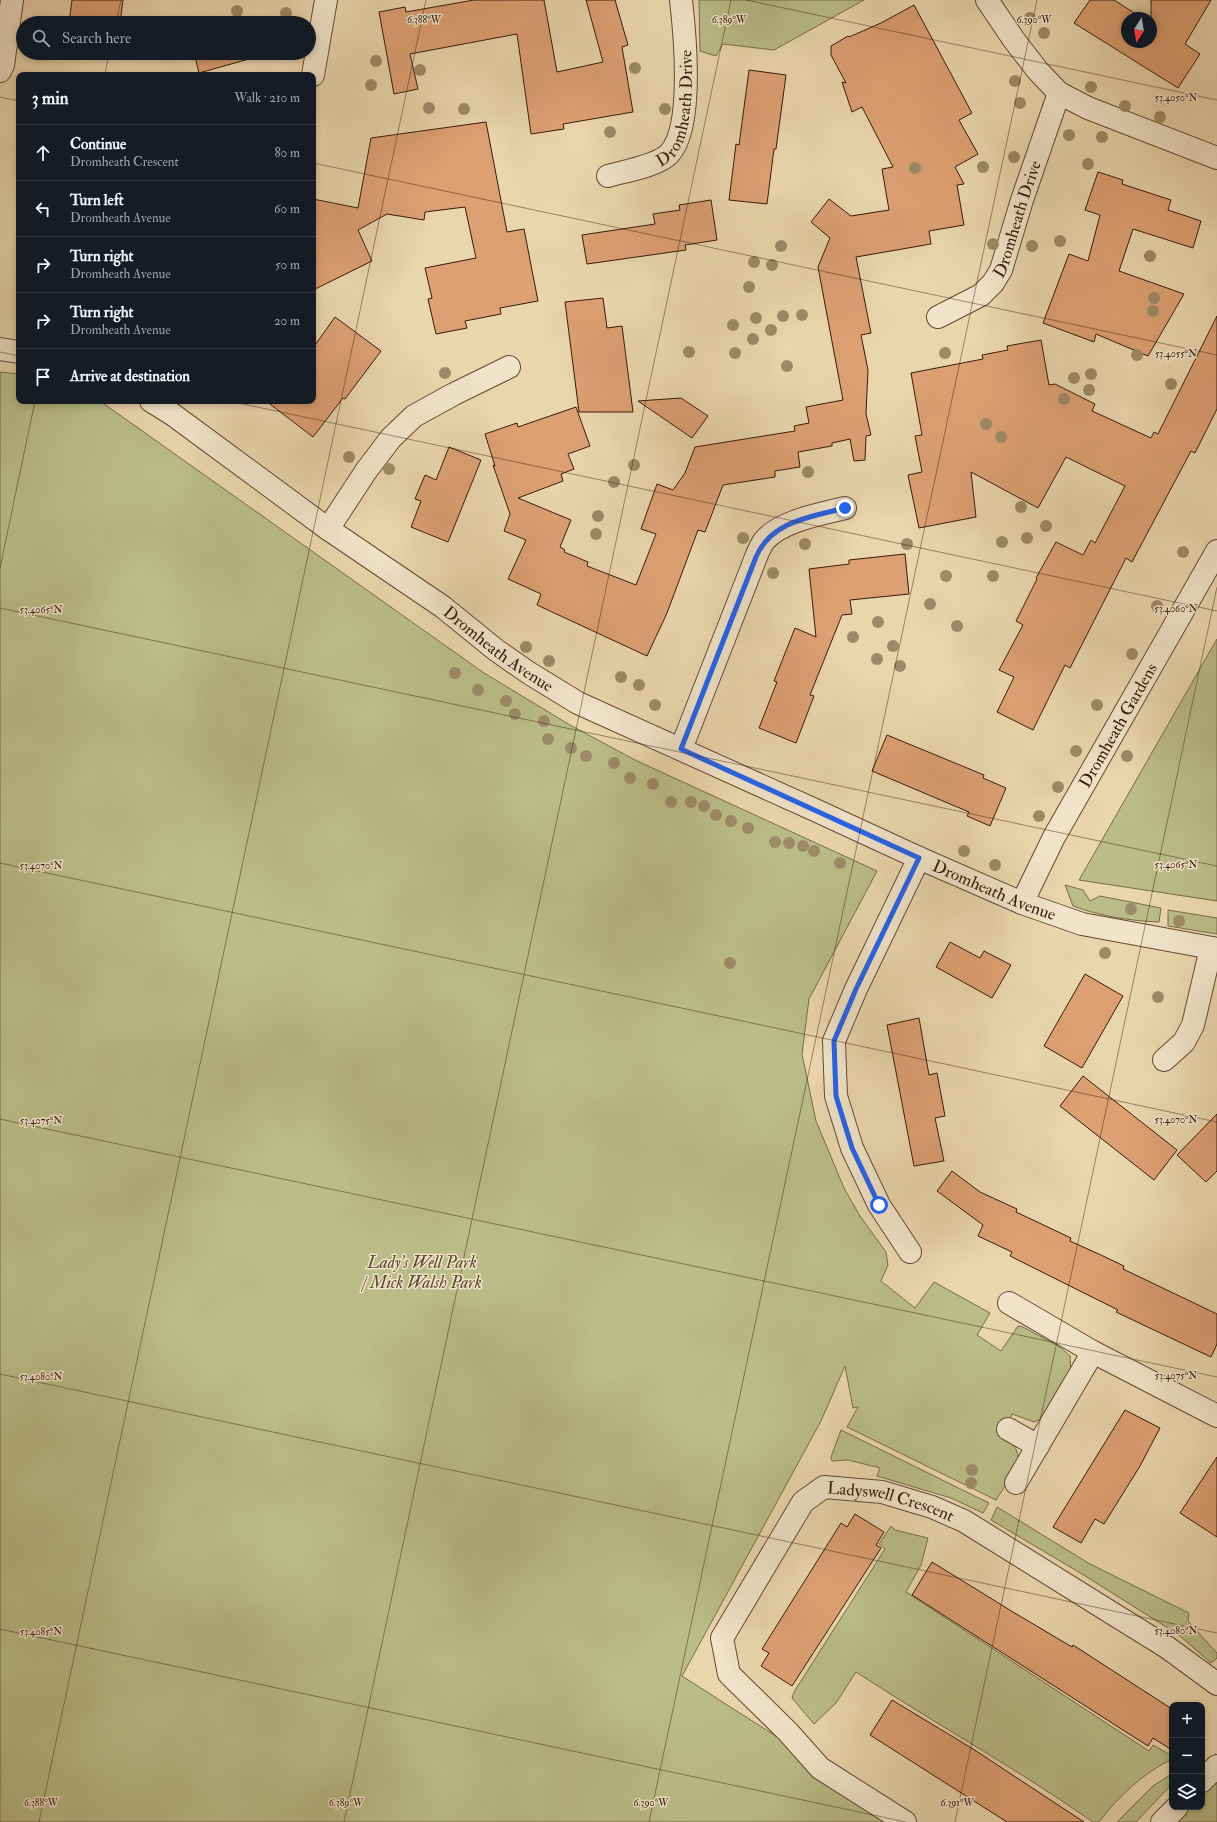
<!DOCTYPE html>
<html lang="en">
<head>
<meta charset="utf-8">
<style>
  :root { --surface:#171b24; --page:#242831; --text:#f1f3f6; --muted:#9ea1a6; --line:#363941 }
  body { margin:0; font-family:"IM FELL Double Pica",serif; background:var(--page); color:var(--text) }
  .controls { position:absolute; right:12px; bottom:12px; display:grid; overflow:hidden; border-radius:8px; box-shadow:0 2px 6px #0003 }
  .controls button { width:36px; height:36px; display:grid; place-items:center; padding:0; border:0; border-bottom:1px solid var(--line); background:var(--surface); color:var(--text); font:20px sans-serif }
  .compass { position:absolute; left:1121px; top:12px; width:36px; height:36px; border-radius:50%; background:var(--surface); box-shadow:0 2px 6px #0003; rotate:192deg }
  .stop { position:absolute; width:12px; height:12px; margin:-9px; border:3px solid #2563eb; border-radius:50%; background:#fff }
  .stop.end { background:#2563eb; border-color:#fff; box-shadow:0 1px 4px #0008 }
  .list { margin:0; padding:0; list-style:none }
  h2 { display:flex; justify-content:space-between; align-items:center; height:52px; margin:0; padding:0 16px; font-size:17px }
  h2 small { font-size:13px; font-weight:400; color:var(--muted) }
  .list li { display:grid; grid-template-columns:26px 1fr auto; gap:12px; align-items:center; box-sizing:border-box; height:56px; padding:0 16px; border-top:1px solid var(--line) }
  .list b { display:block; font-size:15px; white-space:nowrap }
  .list p { margin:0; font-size:13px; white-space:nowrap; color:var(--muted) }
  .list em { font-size:13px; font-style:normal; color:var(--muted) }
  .icon { flex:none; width:22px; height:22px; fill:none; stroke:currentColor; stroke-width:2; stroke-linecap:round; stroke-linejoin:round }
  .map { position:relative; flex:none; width:1217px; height:1822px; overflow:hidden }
  .search { position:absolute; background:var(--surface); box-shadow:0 2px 6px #0003; left:16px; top:16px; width:300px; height:44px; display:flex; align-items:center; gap:10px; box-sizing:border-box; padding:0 14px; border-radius:22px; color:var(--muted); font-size:15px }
  .panel { position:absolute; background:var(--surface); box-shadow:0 2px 6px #0003; left:16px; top:72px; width:300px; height:332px; border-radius:8px }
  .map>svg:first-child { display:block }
</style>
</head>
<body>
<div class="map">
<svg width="1217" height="1822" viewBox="0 0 1217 1822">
  <rect width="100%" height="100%" fill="#ead6ad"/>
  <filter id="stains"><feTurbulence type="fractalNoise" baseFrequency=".005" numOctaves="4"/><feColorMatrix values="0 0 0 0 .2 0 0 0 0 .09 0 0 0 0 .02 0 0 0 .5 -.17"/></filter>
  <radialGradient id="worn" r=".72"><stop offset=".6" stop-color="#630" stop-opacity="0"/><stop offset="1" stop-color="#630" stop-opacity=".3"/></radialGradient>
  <!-- green -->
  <g fill="#babd88" stroke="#786c49">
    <polygon points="699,0 864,0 774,50 723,44 716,56 700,51"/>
    <path d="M0,372L19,374V401H100L484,673L570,725L635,760L877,871L809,999L802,1054L816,1121L844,1188L860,1216L886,1252L888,1265L881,1281L915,1308L934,1282L990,1313L977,1335L1001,1351L1018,1326L1023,1327L1060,1347L1070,1356L1071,1374L1045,1417L1034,1422L1012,1414L1002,1437C1008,1441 1015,1445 1017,1452C1022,1464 1002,1490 996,1500L847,1427L858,1407L853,1408L845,1366L821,1421L682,1676L910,1822H0Z"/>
    <polygon points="1217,639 1217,901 1079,880"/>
    <path d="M1065,885L1083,890L1090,901L1100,896L1161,908L1159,922C1130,921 1100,916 1073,906Z"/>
    <polygon points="1168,910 1217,918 1217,934 1168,926"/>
    <polygon points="841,1430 989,1503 983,1513 951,1498 877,1476 880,1468 848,1460 832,1461 831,1457"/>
    <polygon points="997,1507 1090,1564 1189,1613 1188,1621 1217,1653 1217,1658 1211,1663 1179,1635 1082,1574 991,1520"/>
    <path d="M891,1526L895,1530L928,1538L921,1565L906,1592L1149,1751L1153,1745L1172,1756V1759C1142,1774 1119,1796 1099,1822H1093C1016,1768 934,1723 856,1672L836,1703L814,1724L792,1698L794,1692L885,1549L879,1544Z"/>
    <polygon points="1217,1757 1217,1822 1152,1822 1172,1807 1202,1807 1202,1772"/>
    <polygon points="1172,1774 1172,1784 1136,1822 1117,1822 1153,1786"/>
  </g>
  <!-- building -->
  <g fill="#dda073" stroke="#371a0a">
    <polygon points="72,0 123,0 120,23 69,23"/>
    <polygon points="474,0 544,0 557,72 603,62 586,0 615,0 628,45 622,47 633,112 563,124 564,129 531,134 517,34 410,54 418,89 394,94 379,12 405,7 406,12"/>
    <polygon points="1090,0 1114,0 1142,18 1127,18 1127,42 1151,42 1151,0 1211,0 1185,44 1200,54 1178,88 1074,23"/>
    <polygon points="914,5 972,113 959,120 978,154 955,167 964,184 957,185 964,225 929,231 931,244 856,257 871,333 861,335 868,370 866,414 871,435 866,436 865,460 854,461 850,439 832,443 832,446 798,452 800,467 775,471 775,477 723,485 705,532 698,530 667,613 647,656 537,605 541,594 508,579 526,540 504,531 510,514 493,465 495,466 485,434 517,423 518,427 576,407 590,446 568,454 574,469 561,474 563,481 518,498 571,520 560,547 565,550 564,552 588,562 587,566 636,585 656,534 641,529 657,484 673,490 685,473 695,447 795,431 794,426 809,423 806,407 843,400 818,267 830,238 811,222 829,199 851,216 889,210 882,169 893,167 862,107 852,112 842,82 846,83 831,55 831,46 848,36 849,37 881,23"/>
    <polygon points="194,53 247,53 249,59 199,73"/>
    <polygon points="749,70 786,75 776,149 774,149 767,204 729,200 736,144 739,145"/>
    <polygon points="486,122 507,232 524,229 538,301 500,308 501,314 465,321 467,328 436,334 428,299 432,298 425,268 476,258 465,207 425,212 424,220 387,214 358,230 372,261 313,290 313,199 358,208 371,138"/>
    <polygon points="1098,172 1123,180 1122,184 1171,200 1168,210 1201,221 1193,248 1133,229 1119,271 1184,294 1148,356 1096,334 1094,342 1043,323 1069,254 1088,261 1100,215 1085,210"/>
    <polygon points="711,200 717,240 685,245 686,250 587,264 582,235 655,224 653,214 680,210 679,205"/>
    <polygon points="603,298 607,328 622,326 633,412 579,412 565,302"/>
    <polygon points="1217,316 1217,409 1195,453 1191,451 1132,562 1126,558 1070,668 1065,665 1033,730 997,712 1014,677 999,670 1023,625 1016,621 1037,579 1036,578 1056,542 1083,555 1091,540 1095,543 1125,486 1066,457 1038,508 971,472 976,517 919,528 908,475 922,472 915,436 922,435 911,373 983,359 982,355 1008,350 1007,346 1041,340 1049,385 1055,384 1095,404 1092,411 1151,438 1154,432 1158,434"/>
    <polygon points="335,317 381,351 345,399 343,398 313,437 266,401 313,401 313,348"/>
    <polygon points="681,398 708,416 692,438 638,401"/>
    <polygon points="449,447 481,460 448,542 411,527 421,501 415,499 425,475 436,480"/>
    <polygon points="905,554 909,594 850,600 852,614 842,615 810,695 814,696 796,743 759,728 777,682 774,681 795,628 816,637 809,569 849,564 849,560"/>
    <polygon points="887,735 984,775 983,778 1006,788 990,826 967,816 969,812 872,771"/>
    <polygon points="950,942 980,958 984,951 1011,965 992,998 936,967"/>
    <polygon points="1085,974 1123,996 1082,1068 1044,1046"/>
    <polygon points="919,1018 929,1075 937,1073 945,1116 935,1118 944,1161 914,1166 887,1025"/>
    <polygon points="1083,1076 1177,1150 1154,1180 1060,1106"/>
    <polygon points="1217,1114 1217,1171 1206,1182 1177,1155"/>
    <polygon points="952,1171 980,1192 1017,1209 1016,1212 1071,1238 1070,1241 1103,1256 1124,1266 1123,1269 1217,1314 1217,1344 1211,1357 1116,1312 1118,1310 1010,1256 1012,1252 978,1236 983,1225 937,1191"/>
    <polygon points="1125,1410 1160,1428 1140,1466 1104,1524 1095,1519 1081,1543 1053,1527"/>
    <polygon points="1217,1457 1217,1537 1180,1513"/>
    <polygon points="855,1514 884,1532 876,1545 881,1548 792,1686 761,1666 769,1653 762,1649 841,1523 847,1527"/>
    <polygon points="932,1562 1013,1612 1072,1647 1073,1645 1172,1709 1172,1750 1153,1738 1148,1746 912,1595"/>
    <polygon points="892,1700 973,1749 1084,1822 1007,1822 870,1735"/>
  </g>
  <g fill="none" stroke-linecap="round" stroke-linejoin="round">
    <defs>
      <g id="minor">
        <polyline points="987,0 1014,40 1038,71 1059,93 1088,108 1217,158"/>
        <polyline points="0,71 3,65 12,0"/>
        <polyline points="313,75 326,0"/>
        <path id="s1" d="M608,176C625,171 657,166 669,154C694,128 685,35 681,0"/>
        <path id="s2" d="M938,317L981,295L993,283L1001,270L1022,200L1059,93"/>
        <polyline points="0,349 19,352"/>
        <path id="s3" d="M151,401L172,414L328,529L443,607L496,650L529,673L578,703L815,810L919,858L1022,903L1082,924L1217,949"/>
        <polyline points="328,529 366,471 391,438 414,416 454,394 509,367"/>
        <path d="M681,749L756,557C758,552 761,545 764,541C780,521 821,514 845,508"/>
        <path id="s4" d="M1022,903L1054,837L1217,551"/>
        <polyline points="1164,1060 1184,1042 1193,1025 1211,948"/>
        <polyline points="910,1252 879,1205 852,1148 836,1096 834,1041 856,989 919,858"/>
        <polyline points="1009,1303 1093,1352 1016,1483"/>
        <polyline points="1093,1352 1217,1416"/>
        <polyline points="1008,1429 1038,1446"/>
        <path id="s5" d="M905,1822L820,1768L788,1732L729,1674L722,1638L803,1502L824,1487L882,1492L932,1507L964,1521L1168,1648L1217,1684"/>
      </g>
      <g id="tertiary">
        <polyline points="1202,1781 1217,1766"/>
        <polyline points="1162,1822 1177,1807"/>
      </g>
    </defs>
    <!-- minor casing -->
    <use href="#minor" stroke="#644933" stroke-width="24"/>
    <!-- tertiary casing -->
    <use href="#tertiary" stroke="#644933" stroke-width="24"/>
    <!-- minor -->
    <use href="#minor" stroke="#f1e4ca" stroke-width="22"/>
    <!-- tertiary -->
    <use href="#tertiary" stroke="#f1e4ca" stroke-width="22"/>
  </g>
  <!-- trees -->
  <g fill="#9d8a68">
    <circle cx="237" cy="11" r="6"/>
    <circle cx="286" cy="13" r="6"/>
    <circle cx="1030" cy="18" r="6"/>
    <circle cx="1044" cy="33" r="6"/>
    <circle cx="376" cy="61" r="6"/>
    <circle cx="635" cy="68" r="6"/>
    <circle cx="420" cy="70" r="6"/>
    <circle cx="1015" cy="81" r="6"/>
    <circle cx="371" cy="85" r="6"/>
    <circle cx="1091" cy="87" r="6"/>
    <circle cx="1020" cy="103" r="6"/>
    <circle cx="1125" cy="106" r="6"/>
    <circle cx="429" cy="108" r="6"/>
    <circle cx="464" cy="109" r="6"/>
    <circle cx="665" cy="109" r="6"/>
    <circle cx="1160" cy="117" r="6"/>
    <circle cx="610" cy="132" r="6"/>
    <circle cx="1069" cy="135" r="6"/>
    <circle cx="1102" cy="137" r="6"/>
    <circle cx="1014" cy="157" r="6"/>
    <circle cx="1088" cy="164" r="6"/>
    <circle cx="983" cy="167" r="6"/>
    <circle cx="915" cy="168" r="6"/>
    <circle cx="1060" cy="241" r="6"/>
    <circle cx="993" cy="244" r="6"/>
    <circle cx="781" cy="246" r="6"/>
    <circle cx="1032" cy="246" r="6"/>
    <circle cx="1150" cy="256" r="6"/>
    <circle cx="754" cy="262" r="6"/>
    <circle cx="772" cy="265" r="6"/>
    <circle cx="749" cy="287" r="6"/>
    <circle cx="1154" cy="298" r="6"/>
    <circle cx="1153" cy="311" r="6"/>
    <circle cx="802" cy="315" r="6"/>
    <circle cx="783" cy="316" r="6"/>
    <circle cx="756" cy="318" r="6"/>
    <circle cx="733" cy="325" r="6"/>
    <circle cx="771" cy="330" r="6"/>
    <circle cx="753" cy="339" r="6"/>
    <circle cx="689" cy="352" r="6"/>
    <circle cx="735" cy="353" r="6"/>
    <circle cx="945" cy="353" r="6"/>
    <circle cx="1137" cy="355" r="6"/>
    <circle cx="787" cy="366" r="6"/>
    <circle cx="445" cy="373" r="6"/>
    <circle cx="1091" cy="374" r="6"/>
    <circle cx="1074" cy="378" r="6"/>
    <circle cx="1171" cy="384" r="6"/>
    <circle cx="1089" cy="390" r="6"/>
    <circle cx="1064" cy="399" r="6"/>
    <circle cx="986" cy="424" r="6"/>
    <circle cx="1001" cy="437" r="6"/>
    <circle cx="349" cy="457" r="6"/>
    <circle cx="634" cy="465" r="6"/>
    <circle cx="389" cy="469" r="6"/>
    <circle cx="808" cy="472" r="6"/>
    <circle cx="614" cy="482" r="6"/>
    <circle cx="1021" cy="507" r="6"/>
    <circle cx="598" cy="516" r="6"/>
    <circle cx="1046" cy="526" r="6"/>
    <circle cx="596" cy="534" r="6"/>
    <circle cx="743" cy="538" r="6"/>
    <circle cx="1027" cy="538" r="6"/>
    <circle cx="1002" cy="542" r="6"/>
    <circle cx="805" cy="544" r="6"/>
    <circle cx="907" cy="544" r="6"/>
    <circle cx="1183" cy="552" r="6"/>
    <circle cx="773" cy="573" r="6"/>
    <circle cx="946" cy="576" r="6"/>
    <circle cx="993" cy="576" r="6"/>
    <circle cx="930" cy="604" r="6"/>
    <circle cx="1157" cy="606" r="6"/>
    <circle cx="878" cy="622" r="6"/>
    <circle cx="957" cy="626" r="6"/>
    <circle cx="853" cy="637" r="6"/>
    <circle cx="893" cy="646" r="6"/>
    <circle cx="526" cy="647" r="6"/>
    <circle cx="1132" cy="654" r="6"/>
    <circle cx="877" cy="659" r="6"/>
    <circle cx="549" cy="661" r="6"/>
    <circle cx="900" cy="666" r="6"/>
    <circle cx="455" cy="673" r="6"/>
    <circle cx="621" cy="677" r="6"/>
    <circle cx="639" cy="685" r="6"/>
    <circle cx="478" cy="690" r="6"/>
    <circle cx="506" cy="701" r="6"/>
    <circle cx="655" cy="705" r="6"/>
    <circle cx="1097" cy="705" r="6"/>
    <circle cx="515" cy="714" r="6"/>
    <circle cx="544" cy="721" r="6"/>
    <circle cx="548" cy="739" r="6"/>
    <circle cx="571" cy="748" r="6"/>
    <circle cx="1076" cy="751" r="6"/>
    <circle cx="586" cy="756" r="6"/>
    <circle cx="1127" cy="756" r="6"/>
    <circle cx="614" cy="763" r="6"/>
    <circle cx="630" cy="778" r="6"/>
    <circle cx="653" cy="784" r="6"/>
    <circle cx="1058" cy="787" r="6"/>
    <circle cx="671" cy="802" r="6"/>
    <circle cx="691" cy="802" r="6"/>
    <circle cx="704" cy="806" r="6"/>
    <circle cx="716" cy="815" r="6"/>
    <circle cx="1039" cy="816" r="6"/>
    <circle cx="731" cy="821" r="6"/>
    <circle cx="748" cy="828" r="6"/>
    <circle cx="775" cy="842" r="6"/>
    <circle cx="789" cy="843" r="6"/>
    <circle cx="803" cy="846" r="6"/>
    <circle cx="814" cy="851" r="6"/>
    <circle cx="964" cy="851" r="6"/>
    <circle cx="840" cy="863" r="6"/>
    <circle cx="995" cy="865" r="6"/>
    <circle cx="1131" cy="909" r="6"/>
    <circle cx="1179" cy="921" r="6"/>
    <circle cx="1105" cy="953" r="6"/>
    <circle cx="730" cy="963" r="6"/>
    <circle cx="1158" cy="997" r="6"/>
    <circle cx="972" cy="1470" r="6"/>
    <circle cx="971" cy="1483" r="6"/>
  </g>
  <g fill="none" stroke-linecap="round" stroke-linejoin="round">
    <!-- route -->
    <path stroke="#2563eb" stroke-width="5" d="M845,508C811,517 771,521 756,557L681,749L919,858L856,989L834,1041L836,1096L852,1148L879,1205"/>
  </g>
  <!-- ticks -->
  <path fill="none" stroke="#371a0a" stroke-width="1" stroke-opacity="0.45" d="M746,0L1217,100M116,23L121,0M105,75L109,53M0,97L19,101M313,163L1217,355M0,352L19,356M229,401L1217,611M0,568L35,401M0,608L1217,866M0,863L1217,1122M0,1119L1217,1377M0,1374L1217,1633M0,1629L906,1822M39,1822L426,0M344,1822L731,0M649,1822L1037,0M955,1822L1217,587"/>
  <g text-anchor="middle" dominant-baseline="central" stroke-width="3" stroke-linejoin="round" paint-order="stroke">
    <!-- street labels -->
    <g font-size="17" fill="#371a0a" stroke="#f1e4ca">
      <text stroke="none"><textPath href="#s1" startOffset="112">Dromheath Drive</textPath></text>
      <text stroke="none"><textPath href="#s2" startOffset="134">Dromheath Drive</textPath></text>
      <text stroke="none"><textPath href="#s3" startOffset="427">Dromheath Avenue</textPath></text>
      <text stroke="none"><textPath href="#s4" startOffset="202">Dromheath Gardens</textPath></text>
      <text stroke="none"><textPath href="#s3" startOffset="980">Dromheath Avenue</textPath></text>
      <text stroke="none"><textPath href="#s5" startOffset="521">Ladyswell Crescent</textPath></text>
    </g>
    <!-- park labels -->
    <g font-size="17" font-style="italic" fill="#5e4b30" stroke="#f1e4ca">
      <text x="422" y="1262">Lady's Well Park<tspan x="422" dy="20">/ Mick Walsh Park</tspan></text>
    </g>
  </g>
  <g font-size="10" text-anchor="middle" fill="#371a0a" stroke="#f1e4ca" stroke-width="3" stroke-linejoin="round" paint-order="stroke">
    <text x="424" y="23">6.388°W</text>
    <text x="729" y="23">6.389°W</text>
    <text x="1034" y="23">6.390°W</text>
    <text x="1176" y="101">53.4050°N</text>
    <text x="1176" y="357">53.4055°N</text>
    <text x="1176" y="612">53.4060°N</text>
    <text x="41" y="613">53.4065°N</text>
    <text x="1176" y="868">53.4065°N</text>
    <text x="41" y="869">53.4070°N</text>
    <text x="1176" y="1123">53.4070°N</text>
    <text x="41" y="1124">53.4075°N</text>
    <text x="1176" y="1379">53.4075°N</text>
    <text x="41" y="1380">53.4080°N</text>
    <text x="1176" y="1634">53.4080°N</text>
    <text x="41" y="1635">53.4085°N</text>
    <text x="41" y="1806">6.388°W</text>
    <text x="346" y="1806">6.389°W</text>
    <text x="651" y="1806">6.390°W</text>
    <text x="957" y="1806">6.391°W</text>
  </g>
  <rect width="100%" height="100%" filter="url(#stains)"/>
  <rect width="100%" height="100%" fill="url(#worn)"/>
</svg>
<div class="controls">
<button>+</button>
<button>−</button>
<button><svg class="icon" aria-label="layers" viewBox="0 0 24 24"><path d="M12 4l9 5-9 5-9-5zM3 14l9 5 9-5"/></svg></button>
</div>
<svg class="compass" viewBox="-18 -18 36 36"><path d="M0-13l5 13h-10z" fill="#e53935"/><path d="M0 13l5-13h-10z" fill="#9ea1a6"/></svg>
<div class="stop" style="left:879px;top:1205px"></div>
<div class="stop end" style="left:845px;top:508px"></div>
<div class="search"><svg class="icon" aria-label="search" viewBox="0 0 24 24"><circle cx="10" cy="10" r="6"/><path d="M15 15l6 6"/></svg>Search here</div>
<section class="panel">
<h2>3 min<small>Walk · 210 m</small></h2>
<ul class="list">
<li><svg class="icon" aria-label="ahead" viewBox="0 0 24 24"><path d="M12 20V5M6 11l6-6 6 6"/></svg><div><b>Continue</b><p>Dromheath Crescent</p></div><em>80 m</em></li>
<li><svg class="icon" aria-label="left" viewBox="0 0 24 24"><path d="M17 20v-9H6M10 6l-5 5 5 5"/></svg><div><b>Turn left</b><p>Dromheath Avenue</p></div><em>60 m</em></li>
<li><svg class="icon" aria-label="right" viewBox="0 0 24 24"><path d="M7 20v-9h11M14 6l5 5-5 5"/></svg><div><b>Turn right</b><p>Dromheath Avenue</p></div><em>50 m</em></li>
<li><svg class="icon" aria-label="right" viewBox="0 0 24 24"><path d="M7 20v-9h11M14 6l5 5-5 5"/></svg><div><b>Turn right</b><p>Dromheath Avenue</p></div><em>20 m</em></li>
<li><svg class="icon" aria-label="arrive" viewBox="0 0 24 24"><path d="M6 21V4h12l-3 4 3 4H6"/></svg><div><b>Arrive at destination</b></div></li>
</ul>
</section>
</div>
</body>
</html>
